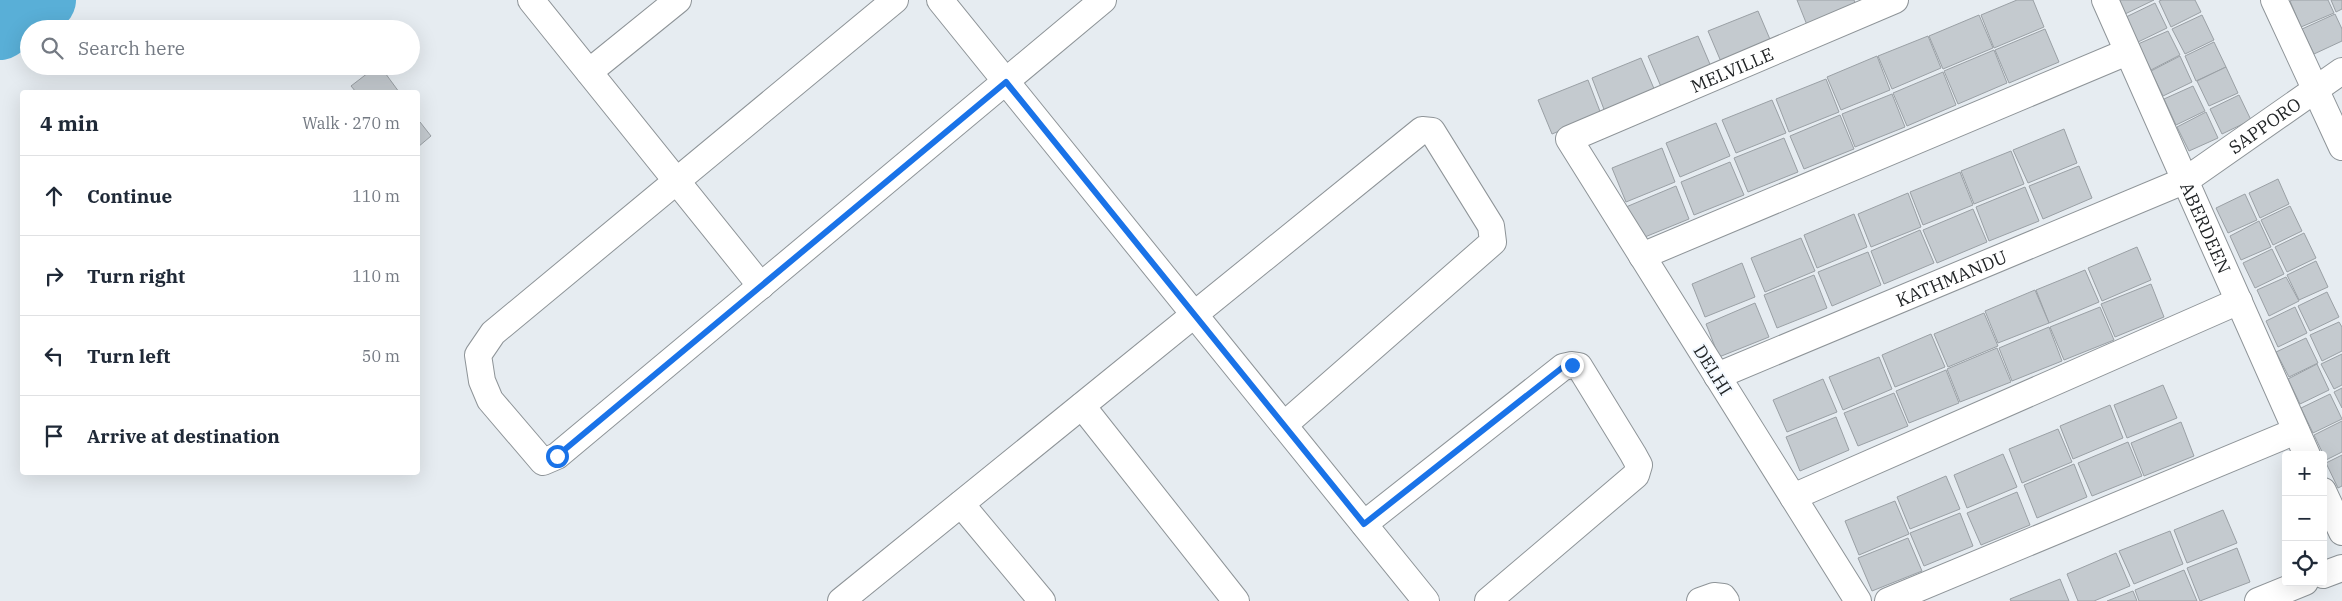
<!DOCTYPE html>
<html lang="en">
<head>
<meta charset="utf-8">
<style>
  :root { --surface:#fff; --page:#f6f6f7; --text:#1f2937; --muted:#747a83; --line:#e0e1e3 }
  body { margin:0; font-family:"IBM Plex Serif",serif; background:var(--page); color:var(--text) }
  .controls { position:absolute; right:15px; bottom:15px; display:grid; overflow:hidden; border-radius:5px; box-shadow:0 5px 20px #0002 }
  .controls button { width:45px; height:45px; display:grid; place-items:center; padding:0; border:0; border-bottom:1px solid var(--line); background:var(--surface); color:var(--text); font:25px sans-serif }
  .stop { position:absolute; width:15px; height:15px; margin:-11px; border:4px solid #1a73e8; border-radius:50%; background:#fff }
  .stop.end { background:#1a73e8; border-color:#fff; box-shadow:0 1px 5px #0008 }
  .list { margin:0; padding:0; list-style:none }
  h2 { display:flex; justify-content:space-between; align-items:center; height:65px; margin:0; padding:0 20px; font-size:21px }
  h2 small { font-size:16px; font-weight:400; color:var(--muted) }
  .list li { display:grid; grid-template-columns:32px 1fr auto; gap:15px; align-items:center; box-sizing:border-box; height:80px; padding:0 20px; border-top:1px solid var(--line) }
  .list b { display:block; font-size:19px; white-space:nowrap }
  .list em { font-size:16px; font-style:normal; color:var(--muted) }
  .icon { flex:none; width:28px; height:28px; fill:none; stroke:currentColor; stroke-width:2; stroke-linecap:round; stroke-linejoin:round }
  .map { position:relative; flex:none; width:2342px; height:601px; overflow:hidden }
  .search { position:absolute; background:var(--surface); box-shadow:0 5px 20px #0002; left:20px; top:20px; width:400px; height:55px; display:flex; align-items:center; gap:12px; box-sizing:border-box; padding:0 18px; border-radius:28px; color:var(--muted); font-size:19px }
  .panel { position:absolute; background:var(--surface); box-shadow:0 5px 20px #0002; left:20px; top:90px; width:400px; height:385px; border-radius:5px }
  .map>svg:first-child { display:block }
</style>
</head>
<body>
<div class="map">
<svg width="2342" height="601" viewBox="0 0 2342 601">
  <rect width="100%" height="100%" fill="#e6ecf1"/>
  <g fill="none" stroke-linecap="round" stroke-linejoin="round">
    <!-- river -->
    <polyline stroke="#59afd7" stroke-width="62" points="0,29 45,0"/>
  </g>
  <!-- building -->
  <g fill="#c4cacf" stroke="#9aa0a5">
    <polygon points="1797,0 1854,0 1856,5 1807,25"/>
    <polygon points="2017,0 2033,0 2044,27 1994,48 1981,15"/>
    <polygon points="2119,0 2154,0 2125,14"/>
    <polygon points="2162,0 2195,0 2201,12 2171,27 2159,1"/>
    <polygon points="2292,0 2328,0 2334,13 2301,27 2290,1"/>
    <polygon points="2331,0 2342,0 2342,9 2336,12"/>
    <polygon points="2155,3 2167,28 2138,42 2126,17"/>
    <polygon points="1758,11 1772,44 1722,64 1708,31"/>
    <polygon points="2335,14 2342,29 2342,41 2314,54 2302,29"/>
    <polygon points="1979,15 1993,48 1943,69 1929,36"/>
    <polygon points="2202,15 2214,40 2185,54 2172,29"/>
    <polygon points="2045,29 2059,62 2009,83 1995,50"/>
    <polygon points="2168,31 2180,55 2151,70 2138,44"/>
    <polygon points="1698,36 1712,69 1662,89 1648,56"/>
    <polygon points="1928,36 1941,68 1892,89 1878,56"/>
    <polygon points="2214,42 2226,67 2196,81 2185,56"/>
    <polygon points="1994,50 2007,83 1958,104 1944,71"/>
    <polygon points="1877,56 1890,90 1841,110 1827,77"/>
    <polygon points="2180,56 2192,82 2163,96 2151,71"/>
    <polygon points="1641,58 1655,91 1605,112 1592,78"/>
    <polygon points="377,66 380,66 399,92 356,92 351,86"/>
    <polygon points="2226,67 2238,93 2209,106 2197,81"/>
    <polygon points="1943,72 1956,105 1907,126 1893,93"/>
    <polygon points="1826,79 1839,112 1789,132 1776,99"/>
    <polygon points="1588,80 1601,114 1552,134 1538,100"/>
    <polygon points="2193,86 2205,111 2176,125 2164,99"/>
    <polygon points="1892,94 1905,127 1855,147 1842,114"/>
    <polygon points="2239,95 2251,120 2222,134 2210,109"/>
    <polygon points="1772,100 1786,133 1736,153 1722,120"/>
    <polygon points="2206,112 2218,138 2189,151 2177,127"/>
    <polygon points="1840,115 1854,149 1804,169 1790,136"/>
    <polygon points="420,122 431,136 418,147 418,124"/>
    <polygon points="1716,123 1730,156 1680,177 1666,143"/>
    <polygon points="2064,129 2077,163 2028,183 2013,150"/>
    <polygon points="1784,138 1798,172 1748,192 1734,158"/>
    <polygon points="1662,148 1675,182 1626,202 1612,168"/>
    <polygon points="2011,151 2024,184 1974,204 1961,171"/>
    <polygon points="1730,162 1744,195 1694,215 1681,182"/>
    <polygon points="2079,166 2092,198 2043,219 2029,186"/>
    <polygon points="1960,172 1973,205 1923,225 1910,192"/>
    <polygon points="2278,179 2289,204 2260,218 2249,193"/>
    <polygon points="1676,186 1689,219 1640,239 1626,207"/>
    <polygon points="2025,187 2039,221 1989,241 1976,207"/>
    <polygon points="1908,193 1921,227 1871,247 1858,214"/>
    <polygon points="2245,194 2257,220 2228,233 2216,208"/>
    <polygon points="2290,206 2302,231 2273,245 2261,220"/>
    <polygon points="1973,209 1987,242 1937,263 1923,230"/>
    <polygon points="1854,214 1867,247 1817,268 1804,235"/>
    <polygon points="2259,221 2271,247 2241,260 2230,236"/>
    <polygon points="1920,230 1934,263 1884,284 1871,251"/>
    <polygon points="2304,233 2316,258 2287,272 2275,247"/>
    <polygon points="1801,238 1815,271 1765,292 1751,258"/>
    <polygon points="2137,247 2151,280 2102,301 2088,268"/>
    <polygon points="2272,249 2284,274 2255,288 2243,263"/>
    <polygon points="1868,252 1881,285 1832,306 1818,272"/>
    <polygon points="2316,261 2328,287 2299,300 2287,275"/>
    <polygon points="1742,263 1755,297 1705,317 1692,284"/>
    <polygon points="2085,270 2099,302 2049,323 2036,290"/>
    <polygon points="1814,275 1827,308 1777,328 1764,295"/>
    <polygon points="2286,277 2299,301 2269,316 2257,290"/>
    <polygon points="2151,284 2164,317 2115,337 2101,304"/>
    <polygon points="2035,290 2049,323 1998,343 1985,311"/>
    <polygon points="2327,292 2339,317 2310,331 2298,306"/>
    <polygon points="1755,303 1769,337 1719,357 1706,324"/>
    <polygon points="2100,307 2114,340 2064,360 2050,327"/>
    <polygon points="2295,307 2307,333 2278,347 2266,321"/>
    <polygon points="1984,313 1998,346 1948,367 1934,334"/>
    <polygon points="2339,322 2342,327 2342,351 2322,361 2310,335"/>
    <polygon points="2049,327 2062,361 2012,381 1999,348"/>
    <polygon points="1931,334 1945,367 1895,387 1882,355"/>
    <polygon points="2306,338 2318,363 2289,377 2276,352"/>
    <polygon points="1997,348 2011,382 1960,402 1947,369"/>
    <polygon points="2342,354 2342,385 2334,389 2321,364"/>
    <polygon points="1879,357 1892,389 1843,410 1829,377"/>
    <polygon points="2317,364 2329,390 2300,404 2288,379"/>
    <polygon points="1946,370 1959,403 1909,423 1896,391"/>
    <polygon points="1823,379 1837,412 1787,432 1773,400"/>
    <polygon points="2163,385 2177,418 2127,438 2114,405"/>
    <polygon points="2342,388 2342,408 2334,392"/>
    <polygon points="1894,393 1908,426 1858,446 1844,413"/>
    <polygon points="2330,394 2342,419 2313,433 2301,408"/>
    <polygon points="2110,405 2123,438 2073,459 2060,426"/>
    <polygon points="1836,417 1849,450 1800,471 1786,437"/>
    <polygon points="2342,421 2342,452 2326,460 2314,435"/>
    <polygon points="2181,422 2194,456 2144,476 2131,443"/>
    <polygon points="2058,429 2072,462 2022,483 2009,449"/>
    <polygon points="2128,442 2142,476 2092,496 2078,463"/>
    <polygon points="2003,454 2017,487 1967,508 1954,475"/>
    <polygon points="2342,455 2342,486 2338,488 2326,463"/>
    <polygon points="2074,464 2087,497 2037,518 2024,485"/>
    <polygon points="1946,476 1960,509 1910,529 1897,497"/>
    <polygon points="2017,492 2030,525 1981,545 1967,513"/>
    <polygon points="1895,501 1909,534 1859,555 1845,521"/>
    <polygon points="2223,510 2237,543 2187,563 2174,530"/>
    <polygon points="1960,513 1973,546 1924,566 1910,533"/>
    <polygon points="2170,531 2183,564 2134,584 2119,551"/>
    <polygon points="1908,538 1922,571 1872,591 1858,558"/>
    <polygon points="2237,548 2250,582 2200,601 2187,568"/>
    <polygon points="2116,553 2130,586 2094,601 2078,601 2067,574"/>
    <polygon points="2184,570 2197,601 2139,601 2135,590"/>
    <polygon points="2060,579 2069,601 2011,601 2010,599"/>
    <polygon points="2133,591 2137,601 2107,601"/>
  </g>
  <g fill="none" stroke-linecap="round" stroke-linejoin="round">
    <defs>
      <g id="minor">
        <polyline points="531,0 761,286"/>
        <polyline points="895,0 493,333 478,355 482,381 490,400 543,462 557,456 1103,0"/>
        <polyline points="940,0 1426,601"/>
        <path id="s1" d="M2105,0L2307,455"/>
        <polyline points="2274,0 2342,147"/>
        <polyline points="589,72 678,0"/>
        <polyline points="1642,256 2127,52"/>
        <path id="s2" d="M1717,376L2186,180L2342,71"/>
        <polyline points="1082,406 1236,601"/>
        <polyline points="2323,491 2342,532"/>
        <polyline points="1793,497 2239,301"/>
        <polyline points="961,504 1042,601"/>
        <polyline points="1364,524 1563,367 1572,365 1579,366 1633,454 1639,465 1636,475 1488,601"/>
        <polyline points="2323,575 2342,568"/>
        <polyline points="841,601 1422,130 1432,131 1491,226 1493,242 1284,425"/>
        <polyline points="1700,601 1714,596 1723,597 1726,601"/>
        <path id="s3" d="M1858,601L1569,139L1895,0"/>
        <polyline points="1888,601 2296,431"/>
        <polyline points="2258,601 2305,582"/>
      </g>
    </defs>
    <!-- minor casing -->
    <use href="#minor" stroke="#8e9498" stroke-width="28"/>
    <!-- minor -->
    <use href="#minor" stroke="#fff" stroke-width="26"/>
  </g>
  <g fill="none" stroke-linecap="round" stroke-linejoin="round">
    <!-- route -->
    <polyline stroke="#1a73e8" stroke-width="6" points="557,456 1006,82 1364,524 1563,367 1572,365"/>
  </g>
  <g text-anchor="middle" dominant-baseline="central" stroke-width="4" stroke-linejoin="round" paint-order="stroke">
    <!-- street labels -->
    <g font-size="18" fill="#212426" stroke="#f3f9ff">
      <text stroke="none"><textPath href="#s3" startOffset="722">MELVILLE</textPath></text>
      <text stroke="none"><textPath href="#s2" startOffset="604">SAPPORO</textPath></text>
      <text stroke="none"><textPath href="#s1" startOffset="249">ABERDEEN</textPath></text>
      <text stroke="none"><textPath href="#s2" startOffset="254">KATHMANDU</textPath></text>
      <text transform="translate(1713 370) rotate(58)">DELHI</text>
    </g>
  </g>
</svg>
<div class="controls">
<button>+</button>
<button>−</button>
<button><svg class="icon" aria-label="locate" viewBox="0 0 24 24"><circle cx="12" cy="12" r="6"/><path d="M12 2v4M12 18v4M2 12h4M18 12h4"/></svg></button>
</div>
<div class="stop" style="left:557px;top:456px"></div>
<div class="stop end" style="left:1572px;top:365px"></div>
<div class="search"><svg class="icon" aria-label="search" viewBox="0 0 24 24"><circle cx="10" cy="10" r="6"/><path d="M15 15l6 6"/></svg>Search here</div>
<section class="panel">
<h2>4 min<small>Walk · 270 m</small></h2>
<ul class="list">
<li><svg class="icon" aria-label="ahead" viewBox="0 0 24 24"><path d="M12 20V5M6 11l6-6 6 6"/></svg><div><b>Continue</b></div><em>110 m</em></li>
<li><svg class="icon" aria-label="right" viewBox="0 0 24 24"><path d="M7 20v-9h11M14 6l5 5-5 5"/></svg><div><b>Turn right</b></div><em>110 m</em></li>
<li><svg class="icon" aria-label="left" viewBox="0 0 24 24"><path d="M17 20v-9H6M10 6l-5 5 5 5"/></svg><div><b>Turn left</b></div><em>50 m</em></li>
<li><svg class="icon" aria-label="arrive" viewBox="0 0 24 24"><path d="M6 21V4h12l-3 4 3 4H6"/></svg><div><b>Arrive at destination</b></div></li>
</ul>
</section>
</div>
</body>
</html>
